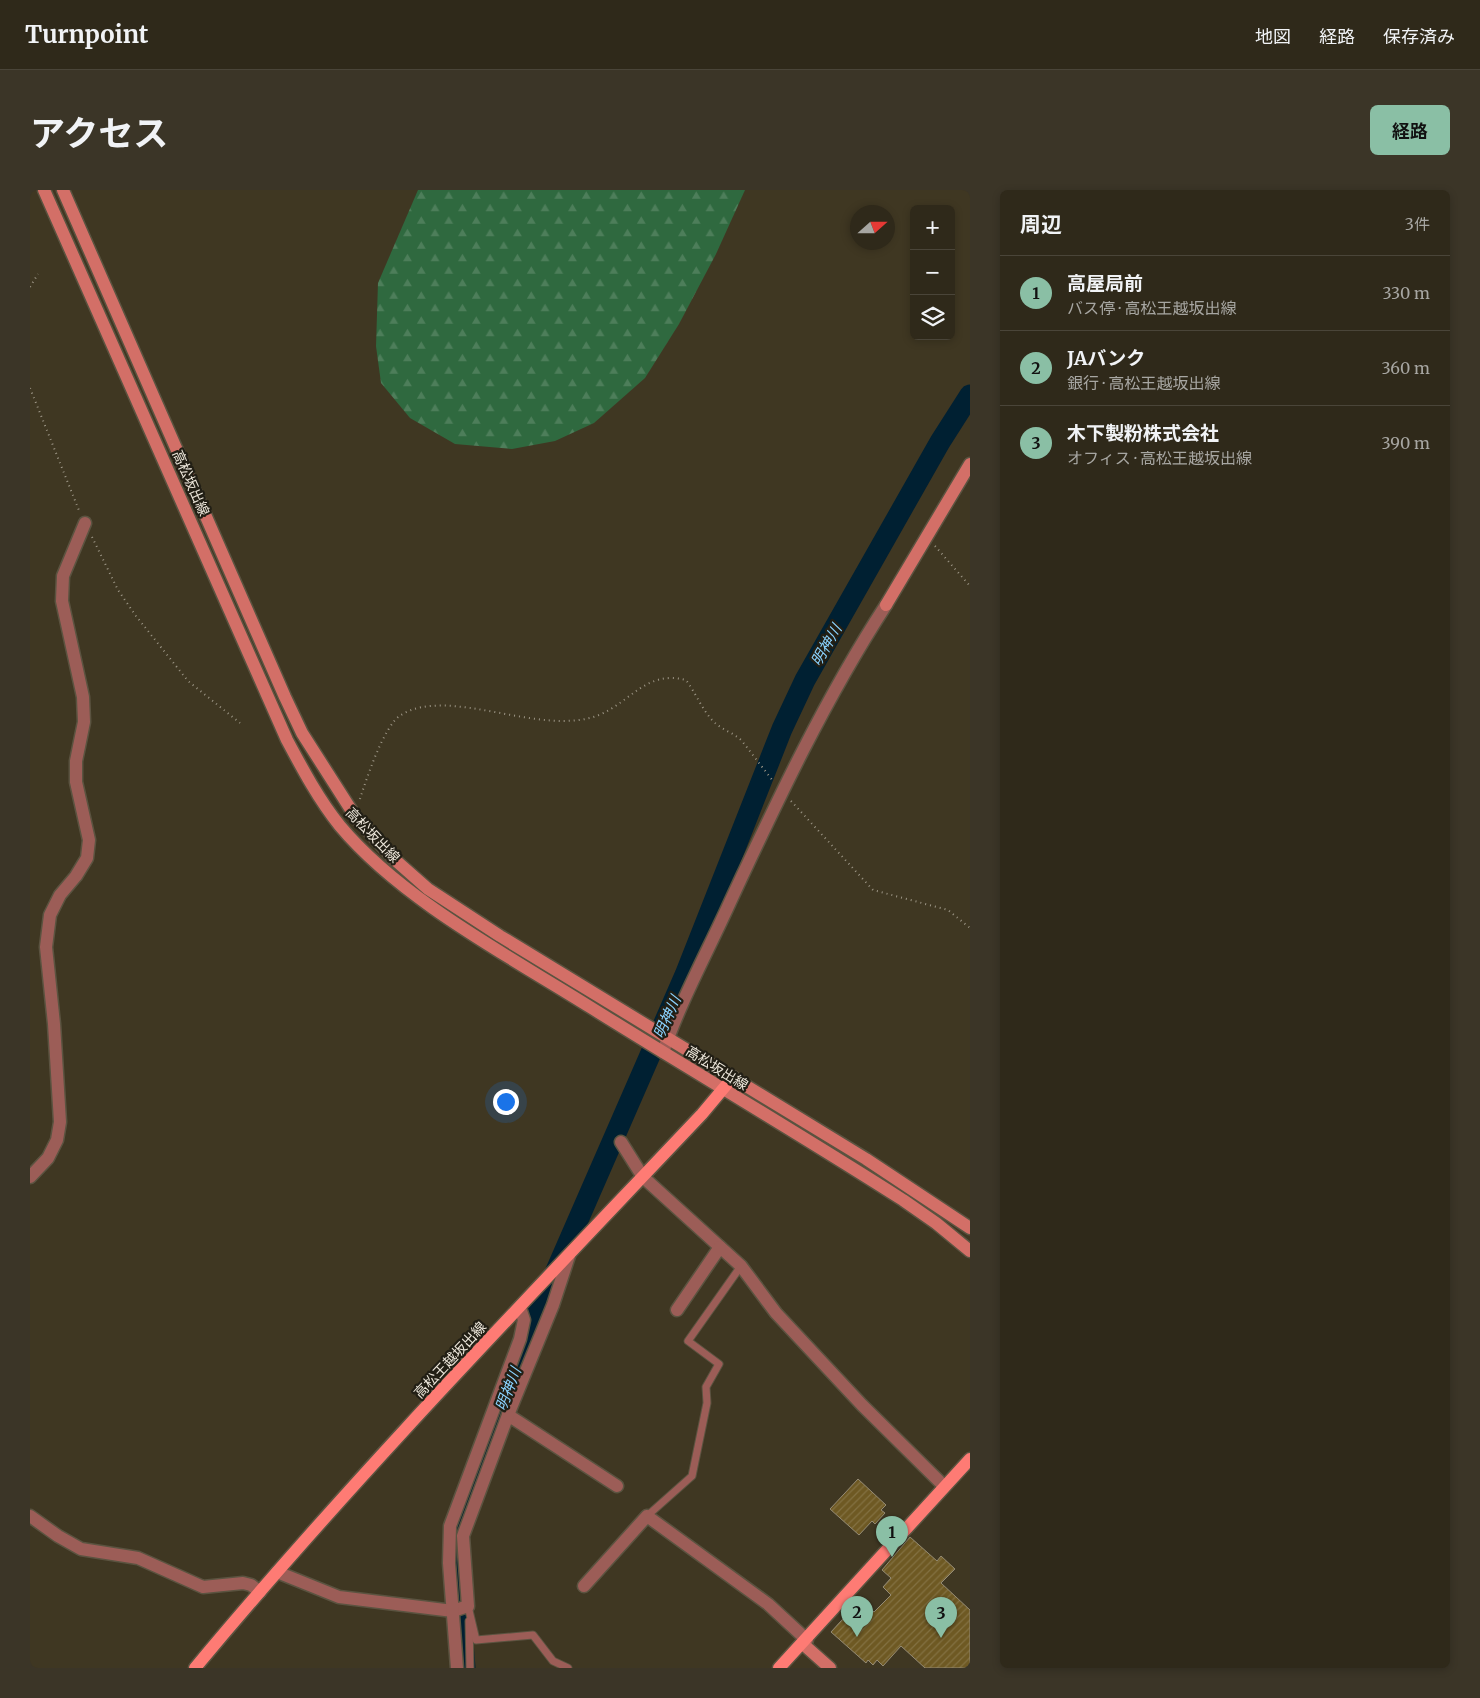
<!DOCTYPE html>
<html lang="ja">
<head>
<meta charset="utf-8">
<style>
  :root { --surface:#2f291a; --page:#3b3527; --text:#f1f3f6; --muted:#a7a6a2; --line:#4a4539; --accent:#8abfa5 }
  body { margin:0; font-family:Merriweather,"Noto Sans JP",serif; background:var(--page); color:var(--text) }
  .controls { position:absolute; right:15px; top:15px; display:grid; overflow:hidden; border-radius:8px; box-shadow:0 2px 8px #0003 }
  .controls button { width:45px; height:45px; display:grid; place-items:center; padding:0; border:0; border-bottom:1px solid var(--line); background:var(--surface); color:var(--text); font:25px sans-serif }
  .compass { position:absolute; left:820px; top:15px; width:45px; height:45px; border-radius:50%; background:var(--surface); box-shadow:0 2px 8px #0003; rotate:69deg }
  .you { position:absolute; left:475px; top:911px; width:18px; height:18px; margin:-12px; border:4px solid #fff; border-radius:50%; background:#1a73e8; box-shadow:0 0 0 8px #1a73e833 }
  .badge { display:grid; place-items:center; width:32px; height:32px; border-radius:50%; background:var(--accent); color:#111; font-size:16px; font-weight:700 }
  .pin { position:absolute; translate:-50% -41px; filter:drop-shadow(0 1px 2px #0008) }
  .pin::after { content:''; position:absolute; top:26px; width:18px; height:15px; background:inherit; clip-path:polygon(0 0,100% 0,50% 100%) }
  .list { margin:0; padding:0; list-style:none }
  h2 { display:flex; justify-content:space-between; align-items:center; height:65px; margin:0; padding:0 20px; font-size:21px }
  h2 small { font-size:16px; font-weight:400; color:var(--muted) }
  .list li { display:grid; grid-template-columns:32px 1fr auto; gap:15px; align-items:center; box-sizing:border-box; height:75px; padding:0 20px; border-top:1px solid var(--line) }
  .list b { display:block; font-size:19px; white-space:nowrap }
  .list p { margin:0; font-size:16px; white-space:nowrap; color:var(--muted) }
  .list em { font-size:16px; font-style:normal; color:var(--muted) }
  .icon { flex:none; width:28px; height:28px; fill:none; stroke:currentColor; stroke-width:2; stroke-linecap:round; stroke-linejoin:round }
  .map { position:relative; flex:none; width:940px; height:1478px; overflow:hidden; border-radius:8px }
  header { display:flex; align-items:center; gap:30px; box-sizing:border-box; height:70px; padding:0 25px; background:var(--surface); border-bottom:1px solid var(--line) }
  header strong { font-size:24px }
  nav { display:flex; gap:28px; margin-inline-start:auto; font-size:18px }
  .intro { display:flex; align-items:center; justify-content:space-between; box-sizing:border-box; height:120px; padding:0 30px }
  h1 { margin:0; font-size:35px }
  .button { padding:12px 22px; border-radius:8px; background:var(--accent); color:#111; font-size:18px; font-weight:700 }
  main { display:flex; gap:30px; padding:0 30px }
  aside { flex:1; background:var(--surface); border-radius:8px; box-shadow:0 2px 8px #0003 }
  .map>svg:first-child { display:block }
</style>
</head>
<body>
<header>
<strong>Turnpoint</strong>
<nav><a>地図</a><a>経路</a><a>保存済み</a></nav>
</header>
<div class="intro"><h1>アクセス</h1><a class="button">経路</a></div>
<main>
<div class="map">
<svg width="940" height="1478" viewBox="0 0 940 1478">
  <defs>
    <pattern id="forest-firs" width="22" height="20" patternUnits="userSpaceOnUse" patternTransform="scale(1.25)"><rect width="22" height="20" fill="#2f693f"/><path d="M5 1l3.5 6h-7zM16 11l3.5 6h-7z" fill="#4d7e5a"/></pattern>
    <pattern id="building-hatch" width="6" height="6" patternUnits="userSpaceOnUse" patternTransform="scale(1.25)"><rect width="6" height="6" fill="#6e5923"/><path d="M-1 1l2-2M0 6l6-6M5 7l2-2" fill="none" stroke="#837142"/></pattern>
  </defs>
  <rect width="100%" height="100%" fill="#3f3722"/>
  <!-- forest -->
  <polygon fill="url(#forest-firs)" points="388,0 715,0 686,64 649,134 615,188 564,233 525,251 482,259 425,254 380,228 351,193 346,156 348,93"/>
  <g fill="none" stroke-linecap="round" stroke-linejoin="round">
    <!-- river -->
    <polyline stroke="#002032" stroke-width="21" points="435,1478 426,1357 429,1330 447,1288 504,1131 655,785 752,539 775,490 910,252 940,205"/>
  </g>
  <!-- building -->
  <g fill="url(#building-hatch)" stroke="#958b74">
    <polygon points="828,1289 856,1315 851,1320 855,1323 845,1334 842,1331 829,1345 800,1319"/>
    <polygon points="880,1347 907,1371 911,1366 925,1379 911,1393 940,1420 940,1478 895,1478 871,1456 853,1476 847,1470 843,1475 838,1470 836,1473 801,1442 831,1409 844,1422 861,1405 853,1397 861,1388 852,1380"/>
  </g>
  <g fill="none" stroke-linecap="round" stroke-linejoin="round">
    <defs>
      <g id="lane">
        <polyline points="617,1326 662,1286 677,1213 676,1197 689,1174 658,1151 711,1076"/>
        <polyline points="438,1416 446,1450 503,1445 523,1471 538,1478"/>
        <polyline points="439,1431 440,1478"/>
      </g>
      <g id="street">
        <path d="M633,862C651,810 678,761 701,710C748,609 795,509 856,415"/>
        <polyline points="591,952 613,987 711,1076 746,1123 832,1215 914,1296"/>
        <polyline points="0,987 18,968 27,950 30,932 24,834 16,757 20,725 30,705 46,686 57,668 59,650 46,592 46,571 54,532 53,507 32,411 33,386 55,333"/>
        <polyline points="647,1120 690,1057"/>
        <polyline points="478,1225 587,1296"/>
        <polyline points="0,1326 28,1346 51,1359 108,1368 173,1397 213,1393 221,1395 230,1402"/>
        <polyline points="247,1382 309,1407 423,1421 438,1416 433,1346 478,1225 523,1115 539,1066"/>
        <polyline points="554,1396 617,1326 738,1414 777,1450"/>
        <polyline points="427,1478 419,1373 420,1336 490,1149 494,1130 490,1118"/>
      </g>
      <g id="secondary">
        <path d="M14,0L257,550C273,580 289,610 310,636C372,710 479,766 560,817C664,882 770,944 873,1010L906,1033L940,1061"/>
        <polyline points="33,0 255,507 272,543 325,626 364,669 398,699 470,746 836,969 940,1038"/>
        <polyline points="856,415 940,274"/>
        <polyline points="773,1454 800,1478"/>
      </g>
      <g id="primary">
        <path d="M165,1478C325,1286 500,1106 672,924L703,887"/>
        <polyline points="749,1478 940,1269"/>
      </g>
    </defs>
    <!-- lane casing -->
    <use href="#lane" stroke="#5b5340" stroke-width="9"/>
    <!-- street casing -->
    <use href="#street" stroke="#5b5340" stroke-width="15"/>
    <!-- secondary casing -->
    <use href="#secondary" stroke="#5b5340" stroke-width="15"/>
    <!-- primary casing -->
    <use href="#primary" stroke="#5b5340" stroke-width="15"/>
    <!-- path -->
    <g stroke="#9d9686" stroke-width="2" stroke-dasharray="1 4" stroke-linecap="butt">
      <polyline points="0,97 8,84"/>
      <polyline points="0,198 50,323"/>
      <polyline points="62,347 88,400 106,426 158,491 210,533"/>
      <polyline points="905,356 940,396"/>
      <path d="M330,609C336,590 354,535 371,525C419,495 512,548 569,525C602,511 616,480 656,490C665,502 672,519 682,530C691,540 703,542 712,551L743,591"/>
      <polyline points="761,611 843,700 918,720 940,738"/>
    </g>
    <!-- lane -->
    <use href="#lane" stroke="#9c5d57" stroke-width="7"/>
    <!-- street -->
    <use href="#street" stroke="#9c5d57" stroke-width="12"/>
    <!-- secondary -->
    <use href="#secondary" stroke="#d36f67" stroke-width="12"/>
    <!-- primary -->
    <use href="#primary" stroke="#fe7b74" stroke-width="12"/>
  </g>
  <g text-anchor="middle" dominant-baseline="central" stroke-width="4.5" stroke-linejoin="round" paint-order="stroke">
    <!-- street labels -->
    <g font-size="14" fill="#ede7db" stroke="#221f15">
      <text transform="translate(161 293) rotate(66)">高松坂出線</text>
      <text transform="translate(343 645) rotate(46)">高松坂出線</text>
      <text transform="translate(687 878) rotate(32)">高松坂出線</text>
      <text transform="translate(420 1170) rotate(-47)">高松王越坂出線</text>
    </g>
    <!-- water labels -->
    <g font-size="15" font-style="italic" fill="#8ad3ff" stroke="#221f15">
      <text transform="translate(796 455) rotate(-60)">明神川</text>
      <text transform="translate(637 827) rotate(-66)">明神川</text>
      <text transform="translate(478 1199) rotate(-69)">明神川</text>
    </g>
  </g>
</svg>
<div class="controls">
<button>+</button>
<button>−</button>
<button><svg class="icon" aria-label="layers" viewBox="0 0 24 24"><path d="M12 4l9 5-9 5-9-5zM3 14l9 5 9-5"/></svg></button>
</div>
<svg class="compass" viewBox="-18 -18 36 36"><path d="M0-13l5 13h-10z" fill="#e53935"/><path d="M0 13l5-13h-10z" fill="#a7a6a2"/></svg>
<div class="you"></div>
<div class="pin badge" style="left:862px;top:1367px">1</div>
<div class="pin badge" style="left:827px;top:1447px">2</div>
<div class="pin badge" style="left:911px;top:1448px">3</div>
</div>
<aside>
<h2>周辺<small>3件</small></h2>
<ul class="list">
<li><span class="badge">1</span><div><b>高屋局前</b><p>バス停 · 高松王越坂出線</p></div><em>330 m</em></li>
<li><span class="badge">2</span><div><b>JAバンク</b><p>銀行 · 高松王越坂出線</p></div><em>360 m</em></li>
<li><span class="badge">3</span><div><b>木下製粉株式会社</b><p>オフィス · 高松王越坂出線</p></div><em>390 m</em></li>
</ul>
</aside>
</main>
</body>
</html>
